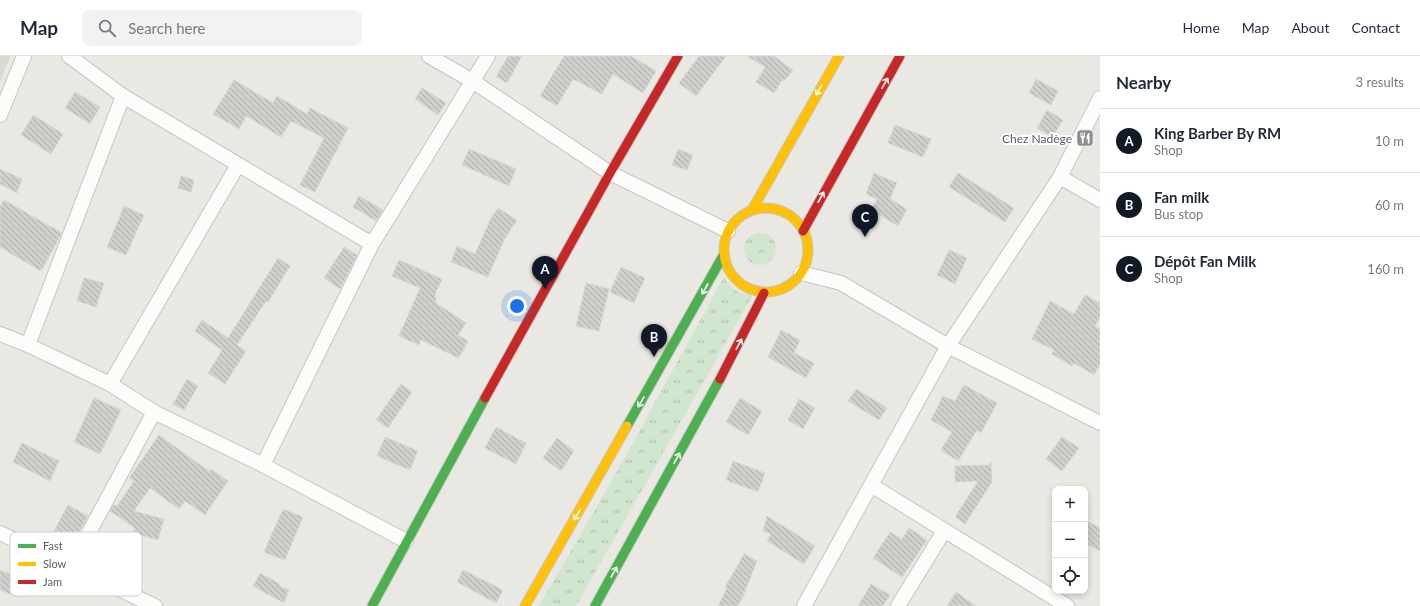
<!DOCTYPE html>
<html lang="en">
<head>
<meta charset="utf-8">
<style>
  :root { --surface:#fff; --page:#f2f2f3; --text:#1f2937; --muted:#747a83; --line:#e0e1e3; --accent:#111827 }
  body { margin:0; font-family:Lato,sans-serif; background:var(--page); color:var(--text) }
  .controls { position:absolute; right:12px; bottom:12px; display:grid; overflow:hidden; border-radius:8px; box-shadow:0 2px 6px #0003 }
  .controls button { width:36px; height:36px; display:grid; place-items:center; padding:0; border:0; border-bottom:1px solid var(--line); background:var(--surface); color:var(--text); font:20px sans-serif }
  .you { position:absolute; left:517px; top:250px; width:14px; height:14px; margin:-10px; border:3px solid #fff; border-radius:50%; background:#1a73e8; box-shadow:0 0 0 6px #1a73e833 }
  .badge { display:grid; place-items:center; width:26px; height:26px; border-radius:50%; background:var(--accent); color:#fff; font-size:13px; font-weight:700 }
  .pin { position:absolute; translate:-50% -33px; filter:drop-shadow(0 1px 2px #0008) }
  .pin::after { content:''; position:absolute; top:21px; width:14px; height:12px; background:inherit; clip-path:polygon(0 0,100% 0,50% 100%) }
  .list { margin:0; padding:0; list-style:none }
  h2 { display:flex; justify-content:space-between; align-items:center; height:52px; margin:0; padding:0 16px; font-size:17px }
  h2 small { font-size:13px; font-weight:400; color:var(--muted) }
  .list li { display:grid; grid-template-columns:26px 1fr auto; gap:12px; align-items:center; box-sizing:border-box; height:64px; padding:0 16px; border-top:1px solid var(--line) }
  .list b { display:block; font-size:15px; white-space:nowrap }
  .list p { margin:0; font-size:13px; white-space:nowrap; color:var(--muted) }
  .list em { font-size:13px; font-style:normal; color:var(--muted) }
  .icon { flex:none; width:22px; height:22px; fill:none; stroke:currentColor; stroke-width:2; stroke-linecap:round; stroke-linejoin:round }
  .map { position:relative; flex:none; width:1100px; height:550px; overflow:hidden }
  header { display:flex; align-items:center; gap:24px; box-sizing:border-box; height:56px; padding:0 20px; background:var(--surface); border-bottom:1px solid var(--line) }
  header strong { font-size:19px }
  nav { display:flex; gap:22px; margin-inline-start:auto; font-size:14px }
  .search { width:280px; height:36px; background:var(--page); display:flex; align-items:center; gap:10px; box-sizing:border-box; padding:0 14px; border-radius:8px; color:var(--muted); font-size:15px }
  main { display:flex }
  aside { flex:1; background:var(--surface) }
  .map>svg:first-child { display:block }
</style>
</head>
<body>
<header>
<strong>Map</strong>
<div class="search"><svg class="icon" aria-label="search" viewBox="0 0 24 24"><circle cx="10" cy="10" r="6"/><path d="M15 15l6 6"/></svg>Search here</div>
<nav><a>Home</a><a>Map</a><a>About</a><a>Contact</a></nav>
</header>
<main>
<div class="map">
<svg width="1100" height="550" viewBox="0 0 1100 550">
  <defs>
    <pattern id="grass-tufts" width="24" height="20" patternUnits="userSpaceOnUse"><rect width="24" height="20" fill="#d0e6ce"/><path d="M3 7l-1-3M5 7V3M7 7l1-3M15 17l-1-3M17 17v-4M19 17l1-3" fill="none" stroke="#acbeab"/></pattern>
    <pattern id="building-back-hatch" width="6" height="6" patternUnits="userSpaceOnUse"><rect width="6" height="6" fill="#d0cfcc"/><path d="M-1 5l2 2M0 0l6 6M5-1l2 2" fill="none" stroke="#acaba9"/></pattern>
  </defs>
  <rect width="100%" height="100%" fill="#e9e8e3"/>
  <!-- education -->
  <polygon fill="#dad8d1" points="0,0 10,0 0,26"/>
  <!-- grass -->
  <g fill="url(#grass-tufts)">
    <circle cx="760" cy="193" r="16"/>
    <path d="M724,221C730,234 740,240 754,237L576,550H539L614,421Z"/>
  </g>
  <!-- building -->
  <g fill="url(#building-back-hatch)" stroke="#d8d7d2">
    <polygon points="508,0 522,0 507,27 496,21"/>
    <polygon points="564,0 631,0 656,15 643,37 613,18 602,38 573,23 557,50 540,40"/>
    <polygon points="699,0 726,0 696,40 679,27"/>
    <polygon points="747,0 774,0 793,14 784,25 782,24 774,37 756,26 765,11"/>
    <polygon points="1036,23 1058,35 1051,49 1029,37"/>
    <polygon points="234,24 273,47 277,40 307,58 310,52 348,72 315,136 300,129 324,82 291,65 281,81 246,60 239,73 220,62 213,58"/>
    <polygon points="422,32 446,47 438,59 415,43"/>
    <polygon points="75,36 100,51 90,68 65,52"/>
    <polygon points="1047,54 1063,64 1052,81 1037,72"/>
    <polygon points="33,59 63,78 51,98 21,79"/>
    <polygon points="895,69 931,83 923,101 888,87"/>
    <polygon points="469,93 516,113 509,130 462,109"/>
    <polygon points="678,93 693,99 687,114 672,109"/>
    <polygon points="0,113 22,123 17,137 0,128"/>
    <polygon points="874,117 897,127 890,143 907,153 898,170 871,154 877,143 866,138"/>
    <polygon points="958,117 1014,152 1005,166 949,131"/>
    <polygon points="181,120 194,124 191,136 178,132"/>
    <polygon points="359,140 383,154 376,165 353,151"/>
    <polygon points="4,144 62,177 41,215 0,191 0,150"/>
    <polygon points="124,150 144,159 126,199 107,191"/>
    <polygon points="498,152 517,164 504,184 488,221 451,206 457,190 475,198 490,164"/>
    <polygon points="344,191 357,199 340,233 324,222"/>
    <polygon points="949,194 967,202 955,228 937,219"/>
    <polygon points="278,202 290,210 268,246 266,245 237,289 246,295 225,328 208,317 222,294 195,275 202,264 228,282"/>
    <polygon points="399,204 442,223 435,238 436,247 466,267 458,279 468,285 459,302 421,284 419,289 399,280 420,232 392,220"/>
    <polygon points="621,211 645,222 634,247 610,236"/>
    <polygon points="84,222 104,227 96,251 77,245"/>
    <polygon points="586,227 609,233 599,275 576,270"/>
    <polygon points="1085,239 1100,247 1100,261 1095,270 1100,273 1100,308 1094,319 1074,307 1072,310 1052,298 1054,294 1032,283 1050,245 1074,258"/>
    <polygon points="781,274 800,284 794,297 814,307 806,322 768,301"/>
    <polygon points="187,323 198,330 184,354 173,348"/>
    <polygon points="401,328 412,336 388,372 376,364"/>
    <polygon points="964,329 997,347 981,377 977,374 958,405 941,394 952,376 931,364 943,340 955,345"/>
    <polygon points="856,333 887,352 879,364 848,345"/>
    <polygon points="94,342 121,354 100,398 74,386"/>
    <polygon points="740,342 762,355 748,379 726,366"/>
    <polygon points="799,343 815,352 803,373 788,364"/>
    <polygon points="496,371 526,387 516,408 485,392"/>
    <polygon points="159,379 210,416 211,413 228,425 205,459 185,445 179,453 150,432 134,455 164,463 158,484 133,477 135,472 110,455 113,449 117,450 134,425 129,422"/>
    <polygon points="385,381 418,395 410,414 377,400"/>
    <polygon points="1062,381 1079,392 1062,415 1046,403"/>
    <polygon points="557,382 574,395 561,415 543,402"/>
    <polygon points="22,387 59,405 50,425 13,406"/>
    <polygon points="733,405 765,417 758,436 726,424"/>
    <polygon points="991,406 992,426 965,468 955,461 978,425 955,426 955,410 989,409"/>
    <polygon points="68,449 88,460 71,490 52,479"/>
    <polygon points="283,453 303,461 285,504 264,496"/>
    <polygon points="767,460 815,490 804,508 767,485 771,478 763,475"/>
    <polygon points="1085,464 1100,472 1100,495 1085,487"/>
    <polygon points="909,472 927,484 902,521 873,502 890,476 902,483"/>
    <polygon points="744,498 757,505 744,538 738,550 718,550 727,532 725,531"/>
    <polygon points="0,514 25,524 18,541 0,534"/>
    <polygon points="463,514 503,534 496,547 457,526"/>
    <polygon points="260,517 280,528 279,530 289,534 284,547 253,530"/>
    <polygon points="871,528 890,539 883,550 858,550"/>
    <polygon points="956,536 976,550 947,550"/>
  </g>
  <g fill="none" stroke-linecap="round" stroke-linejoin="round">
    <defs>
      <g id="street">
        <polyline points="69,0 123,40 372,188"/>
        <polyline points="429,0 474,26 610,117 728,175"/>
        <polyline points="0,59 24,0"/>
        <polyline points="1060,121 1100,144"/>
        <polyline points="801,217 841,227 948,290 1100,367"/>
        <polyline points="0,278 28,289 110,328 154,356 263,409 406,485"/>
        <polyline points="28,289 123,40"/>
        <polyline points="110,328 238,109"/>
        <polyline points="263,409 372,188 488,0"/>
        <polyline points="871,429 1067,550"/>
        <polyline points="0,477 155,550"/>
        <polyline points="71,510 154,356"/>
        <polyline points="804,550 948,290 1060,121 1100,42"/>
        <polyline points="898,550 944,475"/>
      </g>
      <g id="fast">
        <polyline points="627,370 724,198"/>
        <polyline points="372,550 485,342"/>
        <polyline points="595,550 720,323"/>
      </g>
      <g id="slow">
        <circle cx="766" cy="194" r="42"/>
        <polyline points="752,154 839,0"/>
        <polyline points="525,550 627,370"/>
      </g>
      <g id="jam">
        <polyline points="803,175 900,0"/>
        <polyline points="720,323 764,237"/>
        <polyline points="485,342 610,117 678,0"/>
      </g>
    </defs>
    <!-- street casing -->
    <use href="#street" stroke="#c5c5c4" stroke-width="16"/>
    <!-- fast casing -->
    <use href="#fast" stroke="#c6c6c5" stroke-width="11"/>
    <!-- slow casing -->
    <use href="#slow" stroke="#c6c6c5" stroke-width="11"/>
    <!-- jam casing -->
    <use href="#jam" stroke="#c6c6c5" stroke-width="11"/>
    <!-- street -->
    <use href="#street" stroke="#fcfcfb" stroke-width="14"/>
    <!-- fast -->
    <use href="#fast" stroke="#4caf50" stroke-width="9"/>
    <!-- slow -->
    <use href="#slow" stroke="#ffc107" stroke-width="9"/>
    <!-- jam -->
    <use href="#jam" stroke="#c62828" stroke-width="9"/>
  </g>
  <!-- one-way arrows -->
  <defs><path id="oneway-shaft" d="M-6 0H5M1.5-3L5.5 0L1.5 3" fill="none" stroke-width="1.6" stroke-linecap="round" stroke-linejoin="round"/></defs>
  <g stroke="#f6fbf6">
    <use href="#oneway-shaft" transform="translate(885 27) rotate(-60)"/>
    <use href="#oneway-shaft" transform="translate(819 34) rotate(120)"/>
    <use href="#oneway-shaft" transform="translate(821 141) rotate(-61)"/>
    <use href="#oneway-shaft" transform="translate(705 233) rotate(119)"/>
    <use href="#oneway-shaft" transform="translate(739 288) rotate(-62)"/>
    <use href="#oneway-shaft" transform="translate(641 346) rotate(120)"/>
    <use href="#oneway-shaft" transform="translate(677 402) rotate(-61)"/>
    <use href="#oneway-shaft" transform="translate(577 459) rotate(120)"/>
    <use href="#oneway-shaft" transform="translate(614 516) rotate(-61)"/>
  </g>
  <!-- icons -->
  <defs>
    <symbol id="restaurant-square" viewBox="-11 -11 22 22"><rect x="-9" y="-9" width="18" height="18" rx="4" fill="#8b8d8f" stroke="#fff"/><path d="M-5-6h1v4h1v-4h1v4h1v-4h1v5L-1.5 .5V6h-2V.5L-5-1ZM5-6V6H3V1.5H1.5Q1.5-4 5-6Z" fill="#fff"/></symbol>
  </defs>
  <g fill-rule="evenodd">
    <use href="#restaurant-square" x="1075" y="72" width="20" height="20"/>
  </g>
  <g text-anchor="middle" dominant-baseline="central" stroke-width="4" stroke-linejoin="round" paint-order="stroke">
    <!-- poi labels -->
    <g font-size="12" fill="#595c62" stroke="#fff" text-anchor="end">
      <text x="1072" y="82">Chez Nadège</text>
    </g>
  </g>
  <!-- legend -->
  <rect x="10" y="476" width="132" height="64" rx="6" fill="#fff" stroke="#cdced0" stroke-width="1"/>
  <rect x="18" y="488" width="18" height="4" fill="#4caf50"/>
  <rect x="18" y="506" width="18" height="4" fill="#ffc107"/>
  <rect x="18" y="524" width="18" height="4" fill="#c62828"/>
  <g font-size="11" fill="#595c62">
    <text x="43" y="494">Fast</text>
    <text x="43" y="512">Slow</text>
    <text x="43" y="530">Jam</text>
  </g>
</svg>
<div class="controls">
<button>+</button>
<button>−</button>
<button><svg class="icon" aria-label="locate" viewBox="0 0 24 24"><circle cx="12" cy="12" r="6"/><path d="M12 2v4M12 18v4M2 12h4M18 12h4"/></svg></button>
</div>
<div class="you"></div>
<div class="pin badge" style="left:545px;top:233px">A</div>
<div class="pin badge" style="left:654px;top:301px">B</div>
<div class="pin badge" style="left:865px;top:181px">C</div>
</div>
<aside>
<h2>Nearby<small>3 results</small></h2>
<ul class="list">
<li><span class="badge">A</span><div><b>King Barber By RM</b><p>Shop</p></div><em>10 m</em></li>
<li><span class="badge">B</span><div><b>Fan milk</b><p>Bus stop</p></div><em>60 m</em></li>
<li><span class="badge">C</span><div><b>Dépôt Fan Milk</b><p>Shop</p></div><em>160 m</em></li>
</ul>
</aside>
</main>
</body>
</html>
